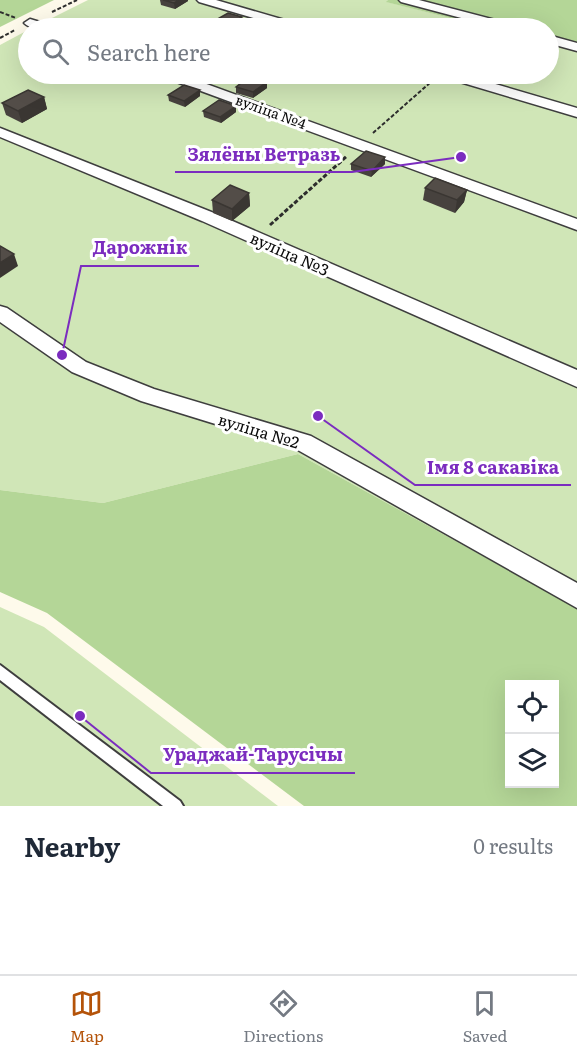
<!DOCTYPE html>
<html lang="en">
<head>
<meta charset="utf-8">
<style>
  :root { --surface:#fff; --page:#f2f2f3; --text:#1f2937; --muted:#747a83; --line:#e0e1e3; --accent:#b45309 }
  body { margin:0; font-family:Literata,serif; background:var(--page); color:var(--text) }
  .controls { position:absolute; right:18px; bottom:18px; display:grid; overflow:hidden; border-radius:0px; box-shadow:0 6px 24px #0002 }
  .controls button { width:54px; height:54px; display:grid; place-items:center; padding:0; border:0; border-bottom:2px solid var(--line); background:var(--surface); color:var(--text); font:30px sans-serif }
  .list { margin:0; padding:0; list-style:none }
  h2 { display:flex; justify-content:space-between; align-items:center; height:78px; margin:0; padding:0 24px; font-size:26px }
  h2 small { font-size:20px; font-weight:400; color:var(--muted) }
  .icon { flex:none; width:33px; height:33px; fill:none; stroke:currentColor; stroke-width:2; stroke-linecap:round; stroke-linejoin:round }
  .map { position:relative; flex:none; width:577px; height:806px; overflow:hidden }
  .search { position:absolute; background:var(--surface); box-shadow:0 6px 24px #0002; left:18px; right:18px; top:18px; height:66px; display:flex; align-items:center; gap:15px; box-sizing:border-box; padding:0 21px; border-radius:33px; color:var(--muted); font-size:22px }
  .sheet { height:168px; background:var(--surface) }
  nav { display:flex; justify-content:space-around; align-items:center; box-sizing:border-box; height:84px; border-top:2px solid var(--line); background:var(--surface); font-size:16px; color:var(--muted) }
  nav a { display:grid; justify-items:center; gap:3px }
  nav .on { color:var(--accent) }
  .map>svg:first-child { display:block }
</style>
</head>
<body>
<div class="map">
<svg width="577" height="806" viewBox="0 0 577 806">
  <rect width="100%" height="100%" fill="#fefaeb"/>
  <!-- green -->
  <g fill="#d0e6b7">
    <polygon points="88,0 388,0 387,2 490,28 32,28"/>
    <polygon points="28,30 28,74 548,74 549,45 577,52 577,608 298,454 103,503 0,490 0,45"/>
    <polygon points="0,607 44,627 278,806 0,806"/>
  </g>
  <!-- forest -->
  <g fill="#b4d697" fill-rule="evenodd">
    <polygon points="0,0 54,0 0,27"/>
    <polygon points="388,0 577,0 577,52 549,45 548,28 490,28 386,2"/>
    <path d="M298,454L577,608V806H304L47,613L0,592V490L103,503ZM554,684V784H510V684Z"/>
  </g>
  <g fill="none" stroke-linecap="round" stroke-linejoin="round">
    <defs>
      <polygon id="lane" points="0,665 180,801 183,806 163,806 0,680"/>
      <g id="street">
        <polygon points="197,0 216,0 302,25 304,28 287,28 199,2"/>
        <polygon points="399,0 419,0 515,25 517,28 499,28 401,2"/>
        <path d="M30,19L50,25L52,28C43,29 31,30 24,23Z"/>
        <polygon points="548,35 577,43 577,51 548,43"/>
        <polygon points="161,74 179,74 577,219 577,230 163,77"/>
        <polygon points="441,74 461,74 577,108 577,117 443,77"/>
        <polygon points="0,128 214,213 577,370 577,387 202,221 0,137"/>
        <polygon points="0,306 7,308 86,362 154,389 311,436 577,583 577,608 296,449 141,401 72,372 0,322"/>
      </g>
    </defs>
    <!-- lane casing -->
    <use href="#lane" stroke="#3e3e3e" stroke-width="4"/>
    <!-- street casing -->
    <use href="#street" stroke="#3e3e3e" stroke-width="3"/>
    <!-- path-far1 -->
    <g stroke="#2d2d2d" stroke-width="2" stroke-dasharray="4 2" stroke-linecap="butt">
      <polyline points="0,12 16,18"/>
      <polyline points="52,12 77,0"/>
      <polyline points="0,38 15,30"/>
      <polyline points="373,133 432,81"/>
    </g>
    <!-- path -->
    <polyline stroke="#2d2d2d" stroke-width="3" stroke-dasharray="4.5 2" stroke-linecap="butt" points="270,225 347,156"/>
    <!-- lane -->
    <use href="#lane" fill="#fff" fill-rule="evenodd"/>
    <!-- street -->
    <use href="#street" fill="#fff" fill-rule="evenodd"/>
  </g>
  <!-- wall -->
  <g fill="#47423e">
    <polygon points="160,0 188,0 188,1 175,9 161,5"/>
    <polygon points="214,21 243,23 233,28 221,28 215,26"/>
    <polygon points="91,74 108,74 102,77"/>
    <polygon points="377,74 394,74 390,77"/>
    <polygon points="267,82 267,88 253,98 236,93 236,87"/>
    <polygon points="168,95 200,96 185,107 169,101"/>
    <polygon points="44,97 47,109 22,123 6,115 2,103"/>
    <polygon points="203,111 236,112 221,123 204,117"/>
    <polygon points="351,164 385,164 371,177 351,170"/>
    <polygon points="425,188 467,190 464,202 455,213 423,200"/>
    <polygon points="249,193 250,206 232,221 213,213 212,200"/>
  </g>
  <!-- shaded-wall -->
  <g fill="#3a3632">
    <polygon points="179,0 188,0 188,1 175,9 174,3"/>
    <polygon points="242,17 243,23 233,28 229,28 229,25"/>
    <polygon points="101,74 108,74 102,77"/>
    <polygon points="267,82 267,88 253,98 253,92"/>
    <polygon points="200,90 200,96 185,107 184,101"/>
    <polygon points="44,97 47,109 22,123 18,111"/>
    <polygon points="236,106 236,112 221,123 220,117"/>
    <polygon points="385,157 385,164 371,177 372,171"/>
    <polygon points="467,190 464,202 455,213 457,200"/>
    <polygon points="249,193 250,206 232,221 232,209"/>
    <polygon points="14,254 18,266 0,278 0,263"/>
  </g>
  <!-- building -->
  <g fill="#534d48" stroke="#3a3632" stroke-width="1.5">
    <polygon points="163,0 179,0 174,3"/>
    <polygon points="228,13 242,17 229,25 214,21"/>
    <polygon points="371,24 385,28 365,28"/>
    <polygon points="250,76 267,82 253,92 236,87"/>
    <polygon points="184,85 200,90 184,101 168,95"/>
    <polygon points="28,90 44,97 18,111 2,103"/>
    <polygon points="219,100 236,106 220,117 203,111"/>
    <polygon points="366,151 385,157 372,171 351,164"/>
    <polygon points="435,178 467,190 457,200 425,188"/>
    <polygon points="230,185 249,193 232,209 212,200"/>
    <polygon points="0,246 14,254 0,263"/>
  </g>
  <g text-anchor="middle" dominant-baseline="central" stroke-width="6" stroke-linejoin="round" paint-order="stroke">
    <!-- far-street labels -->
    <g font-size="14" fill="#0b0b0b" stroke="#fff">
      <text transform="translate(271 111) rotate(20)">вуліца №4</text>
    </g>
    <!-- street labels -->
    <g font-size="16" fill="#0b0b0b" stroke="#fff">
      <text transform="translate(290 253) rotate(24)">вуліца №3</text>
      <text transform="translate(259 430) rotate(17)">вуліца №2</text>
    </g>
  </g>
  <!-- callouts -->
  <path fill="none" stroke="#7b2cbf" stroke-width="2" d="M461 157L352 172H175M62 355L81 266H199M318 416L415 485H571M80 716L151 773H355"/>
  <g fill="#7b2cbf" stroke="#fff" stroke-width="2">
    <circle cx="461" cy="157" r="6"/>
    <circle cx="62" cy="355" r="6"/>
    <circle cx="318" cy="416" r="6"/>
    <circle cx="80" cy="716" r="6"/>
  </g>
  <g font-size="18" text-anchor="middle" font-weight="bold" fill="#7b2cbf" stroke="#fff" stroke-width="6" stroke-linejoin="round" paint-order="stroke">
    <text x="264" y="161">Зялёны Ветразь</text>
    <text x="140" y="254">Дарожнік</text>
    <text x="493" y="474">Імя 8 сакавіка</text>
    <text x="253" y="761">Ураджай-Тарусічы</text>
  </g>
</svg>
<div class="controls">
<button><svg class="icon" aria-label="locate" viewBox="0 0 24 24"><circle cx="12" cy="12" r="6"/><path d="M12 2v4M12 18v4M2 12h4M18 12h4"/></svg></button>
<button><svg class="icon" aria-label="layers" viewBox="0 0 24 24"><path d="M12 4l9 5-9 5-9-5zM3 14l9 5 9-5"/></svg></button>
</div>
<div class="search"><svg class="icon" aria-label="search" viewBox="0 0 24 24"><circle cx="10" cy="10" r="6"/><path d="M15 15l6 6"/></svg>Search here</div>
</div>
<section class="sheet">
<h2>Nearby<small>0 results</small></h2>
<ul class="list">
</ul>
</section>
<nav>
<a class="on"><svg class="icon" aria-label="map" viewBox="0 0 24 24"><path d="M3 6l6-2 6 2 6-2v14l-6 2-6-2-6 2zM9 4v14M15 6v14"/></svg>Map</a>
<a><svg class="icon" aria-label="directions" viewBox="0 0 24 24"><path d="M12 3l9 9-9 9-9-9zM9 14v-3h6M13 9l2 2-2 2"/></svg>Directions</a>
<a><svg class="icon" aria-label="saved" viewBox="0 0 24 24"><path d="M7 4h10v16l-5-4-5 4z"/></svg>Saved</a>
</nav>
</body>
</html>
